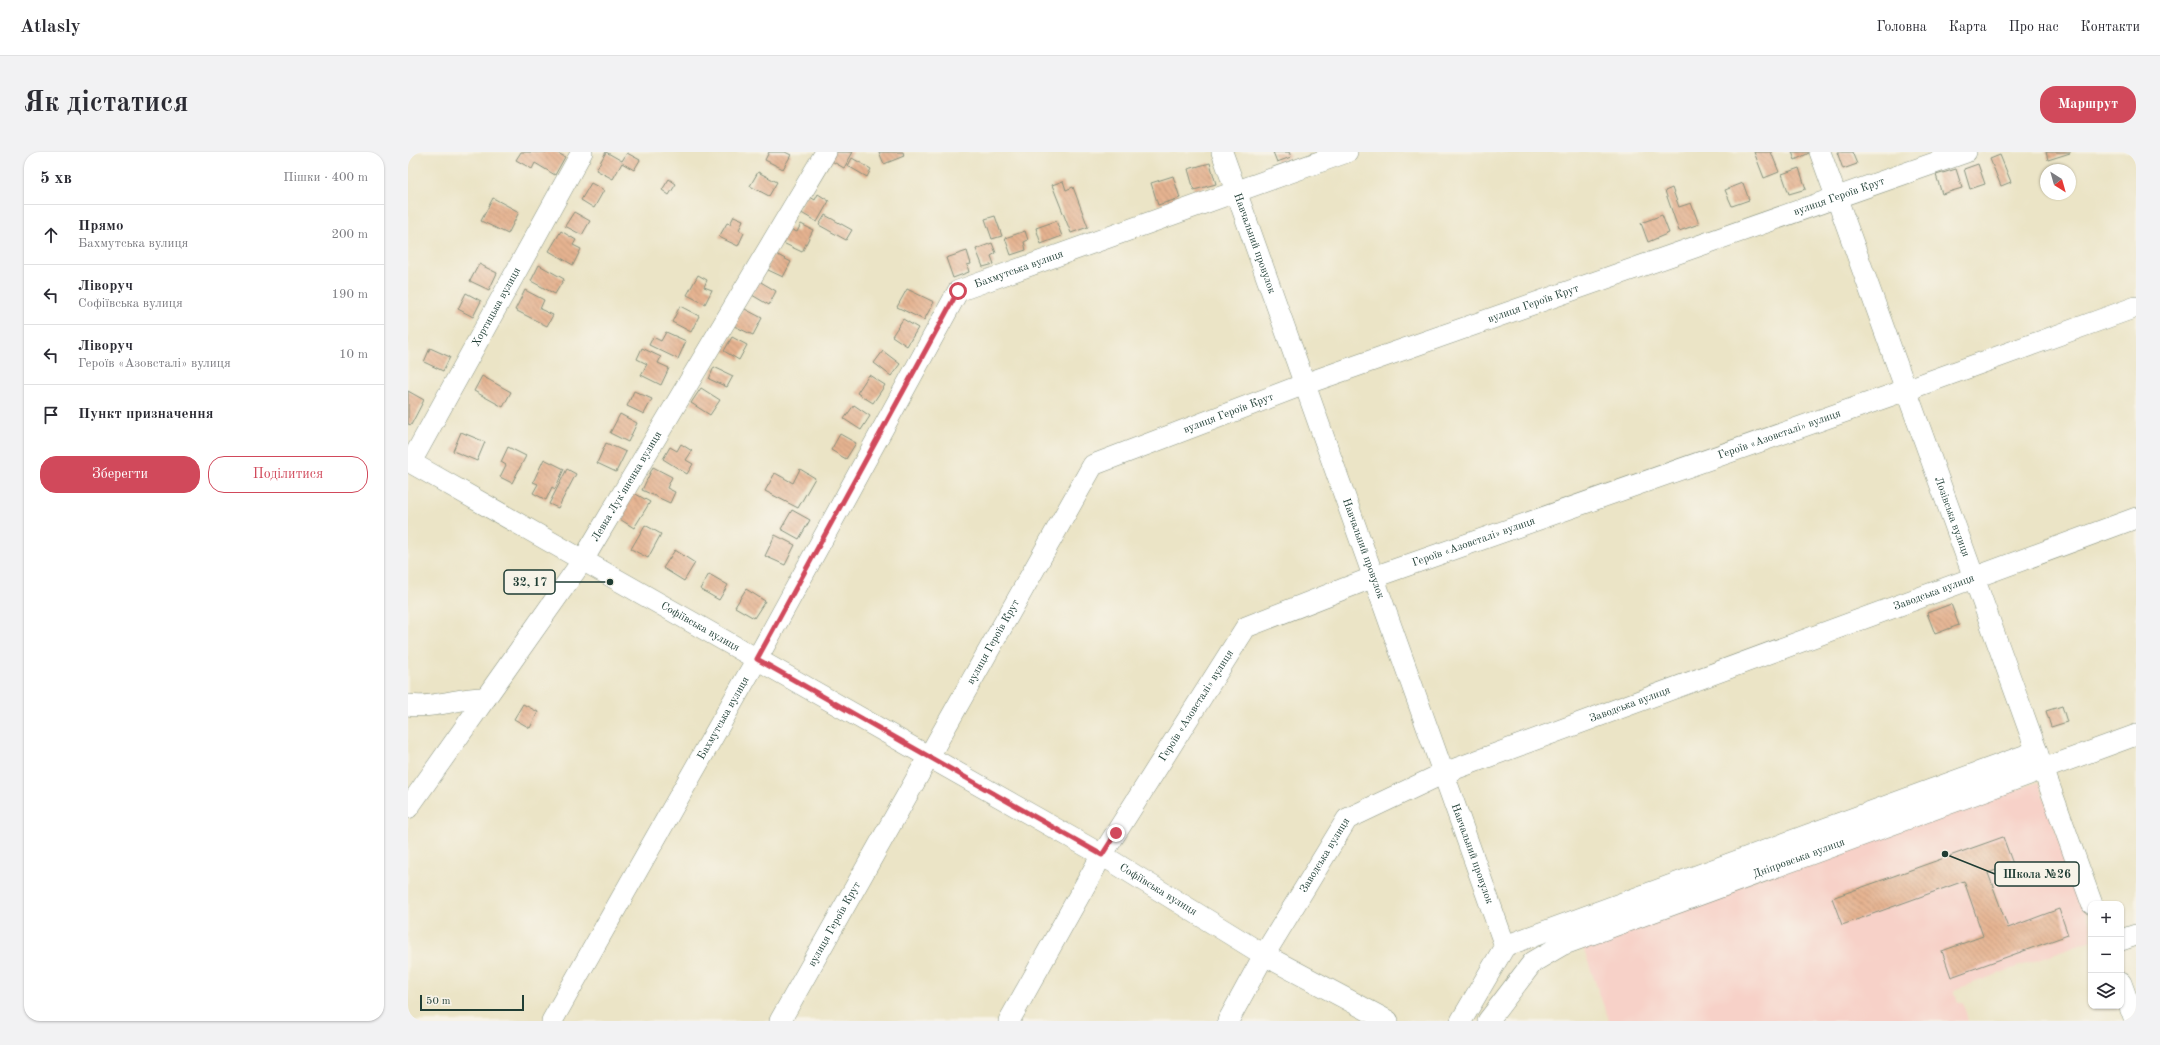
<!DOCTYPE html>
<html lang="uk">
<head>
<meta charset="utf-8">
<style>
  :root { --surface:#fff; --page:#f2f2f3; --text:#2b2b33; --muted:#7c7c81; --line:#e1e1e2; --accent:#d1495b }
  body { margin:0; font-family:"Old Standard TT",serif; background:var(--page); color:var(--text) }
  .controls { position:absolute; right:12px; bottom:12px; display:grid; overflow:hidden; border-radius:8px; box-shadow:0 1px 3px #0004 }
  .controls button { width:36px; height:36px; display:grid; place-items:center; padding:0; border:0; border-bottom:1px solid var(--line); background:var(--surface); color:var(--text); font:20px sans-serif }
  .compass { position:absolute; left:1632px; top:12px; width:36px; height:36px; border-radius:50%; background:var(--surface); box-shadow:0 1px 3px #0004; rotate:143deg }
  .scale { position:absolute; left:12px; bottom:10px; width:104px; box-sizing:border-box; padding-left:4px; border:2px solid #1f3d34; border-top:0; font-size:11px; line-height:14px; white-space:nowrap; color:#1f3d34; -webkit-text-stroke:3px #f7f3e8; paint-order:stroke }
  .stop { position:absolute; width:12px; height:12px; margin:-9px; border:3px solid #d1495b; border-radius:50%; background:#fff }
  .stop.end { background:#d1495b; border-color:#fff; box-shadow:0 1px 4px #0008 }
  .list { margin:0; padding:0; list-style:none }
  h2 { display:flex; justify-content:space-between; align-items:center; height:52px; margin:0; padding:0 16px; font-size:17px }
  h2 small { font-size:13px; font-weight:400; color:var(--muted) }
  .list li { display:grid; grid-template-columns:26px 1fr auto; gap:12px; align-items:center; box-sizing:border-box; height:60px; padding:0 16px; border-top:1px solid var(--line) }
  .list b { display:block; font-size:15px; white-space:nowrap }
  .list p { margin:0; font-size:13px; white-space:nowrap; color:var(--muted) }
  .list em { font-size:13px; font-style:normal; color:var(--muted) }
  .actions { display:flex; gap:8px; padding:12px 16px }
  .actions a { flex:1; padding:9px 0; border:1px solid var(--accent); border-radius:16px; text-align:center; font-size:14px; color:var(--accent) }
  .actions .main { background:var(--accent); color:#fff }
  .icon { flex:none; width:22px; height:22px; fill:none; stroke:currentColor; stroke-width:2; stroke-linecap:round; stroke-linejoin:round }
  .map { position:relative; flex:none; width:1728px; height:869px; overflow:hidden; border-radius:16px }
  header { display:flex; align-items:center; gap:24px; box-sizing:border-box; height:56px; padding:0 20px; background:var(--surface); border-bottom:1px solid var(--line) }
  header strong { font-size:19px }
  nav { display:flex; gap:22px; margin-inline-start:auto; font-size:14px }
  .intro { display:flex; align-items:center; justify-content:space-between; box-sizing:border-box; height:96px; padding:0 24px }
  h1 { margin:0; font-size:28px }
  .button { padding:10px 18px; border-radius:16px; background:var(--accent); color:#fff; font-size:14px; font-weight:700 }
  main { display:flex; gap:24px; padding:0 24px }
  aside { flex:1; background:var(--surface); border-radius:16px; box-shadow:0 1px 3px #0004 }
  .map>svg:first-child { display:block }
</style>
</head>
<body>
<header>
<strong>Atlasly</strong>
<nav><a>Головна</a><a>Карта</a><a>Про нас</a><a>Контакти</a></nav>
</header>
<div class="intro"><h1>Як дістатися</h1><a class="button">Маршрут</a></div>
<main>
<aside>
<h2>5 хв<small>Пішки · 400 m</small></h2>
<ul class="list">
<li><svg class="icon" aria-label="ahead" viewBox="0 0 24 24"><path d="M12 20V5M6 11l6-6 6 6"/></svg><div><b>Прямо</b><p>Бахмутська вулиця</p></div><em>200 m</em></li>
<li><svg class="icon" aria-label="left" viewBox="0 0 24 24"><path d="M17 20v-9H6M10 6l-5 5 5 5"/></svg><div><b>Ліворуч</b><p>Софіївська вулиця</p></div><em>190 m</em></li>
<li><svg class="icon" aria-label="left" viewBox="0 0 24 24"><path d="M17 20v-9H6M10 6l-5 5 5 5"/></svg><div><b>Ліворуч</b><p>Героїв «Азовсталі» вулиця</p></div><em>10 m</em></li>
<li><svg class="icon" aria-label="arrive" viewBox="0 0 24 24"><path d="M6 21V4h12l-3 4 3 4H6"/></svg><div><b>Пункт призначення</b></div></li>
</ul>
<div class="actions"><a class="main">Зберегти</a><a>Поділитися</a></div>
</aside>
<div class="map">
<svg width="1728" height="869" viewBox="0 0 1728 869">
  <defs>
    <pattern id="building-back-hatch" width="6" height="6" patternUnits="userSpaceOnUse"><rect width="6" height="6" fill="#e5b290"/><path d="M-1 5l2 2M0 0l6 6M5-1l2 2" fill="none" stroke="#b99276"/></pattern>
  </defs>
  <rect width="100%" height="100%" fill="#f7f3e8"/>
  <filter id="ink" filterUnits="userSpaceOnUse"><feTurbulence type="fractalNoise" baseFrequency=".025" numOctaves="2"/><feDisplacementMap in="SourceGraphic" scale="8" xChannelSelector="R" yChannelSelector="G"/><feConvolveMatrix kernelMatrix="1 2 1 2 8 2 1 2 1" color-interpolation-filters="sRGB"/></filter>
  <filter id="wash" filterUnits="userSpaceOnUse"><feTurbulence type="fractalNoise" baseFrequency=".012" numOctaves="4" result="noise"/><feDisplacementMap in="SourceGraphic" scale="16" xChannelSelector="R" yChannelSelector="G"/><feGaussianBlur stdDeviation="0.9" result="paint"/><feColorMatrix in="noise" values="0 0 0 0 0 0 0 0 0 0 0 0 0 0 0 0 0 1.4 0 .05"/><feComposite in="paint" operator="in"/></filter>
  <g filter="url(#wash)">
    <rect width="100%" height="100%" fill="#ebe4c6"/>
    <!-- built -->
    <polygon fill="#f7d1c8" points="1630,630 1683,775 1683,788 1546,838 1550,851 1555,850 1560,869 1201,869 1172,787"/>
    <g id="blocks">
      <!-- building -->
      <g fill="url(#building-back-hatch)">
        <polygon points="113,0 148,0 157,5 147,23 127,11 124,17 108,8"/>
        <polygon points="198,0 214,9 219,1 232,8 226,18 214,11 205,27 188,18"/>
        <polygon points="361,0 377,0 383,3 375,17 357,8"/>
        <polygon points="424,0 445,0 436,16 420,7"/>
        <polygon points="471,0 495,0 496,4 476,12"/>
        <polygon points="865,0 881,0 883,5 869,10"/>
        <polygon points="1346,0 1363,0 1371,20 1356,26"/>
        <polygon points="1384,0 1403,0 1387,8"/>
        <polygon points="1429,0 1444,0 1449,12 1435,17"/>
        <polygon points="1638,0 1662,0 1662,1 1640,8"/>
        <polygon points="1592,3 1603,30 1593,34 1582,7"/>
        <polygon points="444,6 463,17 459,25 440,14"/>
        <polygon points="802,11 808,32 786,38 780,17"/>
        <polygon points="1570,12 1577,32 1562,37 1556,17"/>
        <polygon points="1391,16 1398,37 1381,42 1374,22"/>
        <polygon points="1548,17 1554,36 1534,42 1528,23"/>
        <polygon points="350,20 369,30 361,44 342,34"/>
        <polygon points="765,24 772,46 750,53 743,31"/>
        <polygon points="261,27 268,32 261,43 254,38"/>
        <polygon points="655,29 658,38 665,35 680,75 663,81 644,33"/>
        <polygon points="183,31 196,38 186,56 173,48"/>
        <polygon points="1335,31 1341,48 1324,54 1317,38"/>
        <polygon points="1264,36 1271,55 1283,51 1291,72 1271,79 1257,39"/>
        <polygon points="410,42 421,49 409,70 390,59 399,43 407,48"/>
        <polygon points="85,46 111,60 100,82 73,69"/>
        <polygon points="166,60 182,69 174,83 157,74"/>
        <polygon points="417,63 444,78 438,88 411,73"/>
        <polygon points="1254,63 1261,81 1240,90 1233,71"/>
        <polygon points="326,64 335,68 331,78 336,81 330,94 311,85 319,71 322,72"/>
        <polygon points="587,64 594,84 584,87 577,67"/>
        <polygon points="648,69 654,84 633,92 628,76"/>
        <polygon points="393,72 405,78 394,100 373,90 380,76 389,80"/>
        <polygon points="153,79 168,88 165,93 173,97 165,113 141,99"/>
        <polygon points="617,79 620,88 616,90 618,98 603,103 597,86"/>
        <polygon points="584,91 588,101 583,104 586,112 575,115 568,97"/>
        <polygon points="559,99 563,112 559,113 561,120 545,126 538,106"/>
        <polygon points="366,101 383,110 375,125 358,117"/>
        <polygon points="71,112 89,121 81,138 62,129"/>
        <polygon points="131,113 156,127 147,142 123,129"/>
        <polygon points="290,123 299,128 296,135 304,138 297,152 279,143"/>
        <polygon points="351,129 368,139 361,153 344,143"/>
        <polygon points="499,137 526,150 516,168 489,155"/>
        <polygon points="117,138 136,148 132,157 145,163 139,174 107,158"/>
        <polygon points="58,141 73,149 65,165 50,157"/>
        <polygon points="272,154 291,164 283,180 264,170"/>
        <polygon points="335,156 354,166 345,183 326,174"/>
        <polygon points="495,167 510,176 499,194 484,184"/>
        <polygon points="258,180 278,189 270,207 241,193 245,185 253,189"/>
        <polygon points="324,185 339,193 331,208 316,199"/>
        <polygon points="22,196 42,205 35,219 16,210"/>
        <polygon points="234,196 253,205 250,211 261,216 253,233 233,223 239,212 229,207"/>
        <polygon points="475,199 492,212 483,224 466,211"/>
        <polygon points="306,215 325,224 319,235 301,227"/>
        <polygon points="461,223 477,233 465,251 449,241"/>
        <polygon points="74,224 103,240 95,255 66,239"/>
        <polygon points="293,236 312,248 302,263 283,251"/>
        <polygon points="0,239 16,248 3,273 0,272"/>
        <polygon points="226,239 244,247 236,262 219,254"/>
        <polygon points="446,253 462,264 453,278 436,267"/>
        <polygon points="212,262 229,271 220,290 202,281"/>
        <polygon points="53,280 77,290 69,309 45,299"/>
        <polygon points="432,282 448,291 438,307 423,298"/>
        <polygon points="198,291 218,300 208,320 189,311"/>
        <polygon points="273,292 284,299 278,308 285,312 279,322 255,307 262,295 269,299"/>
        <polygon points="100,295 118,304 104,331 92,325 98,313 93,310"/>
        <polygon points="136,307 156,317 147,337 144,335 138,348 125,341 130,332 125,330"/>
        <polygon points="245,315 264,325 259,336 267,340 262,351 234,338"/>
        <polygon points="159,317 168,322 150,356 141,352"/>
        <polygon points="392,317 407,326 390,356 357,339 367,321 385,331"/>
        <polygon points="226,341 242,350 226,376 210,366"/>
        <polygon points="384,358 402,368 391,387 373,377"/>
        <polygon points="237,373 253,382 240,406 223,397"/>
        <polygon points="367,383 387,393 377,413 357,404"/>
        <polygon points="267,398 287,411 276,429 255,416"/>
        <polygon points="301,422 320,433 311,448 292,437"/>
        <polygon points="338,437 357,449 346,466 327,455"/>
        <polygon points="1543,452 1551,473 1527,482 1519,461"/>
        <polygon points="115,552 130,560 122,576 106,567"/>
        <polygon points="1654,554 1659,570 1643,575 1638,559"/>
        <polygon points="1595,685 1605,712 1580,721 1600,776 1651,757 1660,783 1543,825 1534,799 1575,784 1556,729 1434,773 1424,746"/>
      </g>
    </g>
  </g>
  <g filter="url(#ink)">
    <use href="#blocks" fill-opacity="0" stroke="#85907d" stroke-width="1"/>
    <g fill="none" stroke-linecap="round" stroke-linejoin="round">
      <defs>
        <g id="minor">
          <path id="s1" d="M814,0L1097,794"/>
          <path id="s2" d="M1412,0L1684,752"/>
          <path id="s3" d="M0,309L694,703L856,803L980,869"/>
          <path id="s4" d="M3,310L174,0"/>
          <path d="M0,553C27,557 52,545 78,546"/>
          <path id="s5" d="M0,656L175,408L418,0"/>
          <polyline points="1713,788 1728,783"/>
          <polyline points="1713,831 1727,869"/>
          <path id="s6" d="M144,869L349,507L550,139L939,0"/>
          <path id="s7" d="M372,869L685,313L897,232L1558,0"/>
          <path id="s8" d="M601,869L694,703L838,475L966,425L1498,238L1728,155"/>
          <path id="s9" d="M820,869L856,803L939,667L1036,621L1728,366"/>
          <polyline points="1053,869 1097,794 1629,599"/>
          <path id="s10" d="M1080,869L1125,810L1154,793L1728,583"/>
        </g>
      </defs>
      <!-- minor casing -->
      <use href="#minor" stroke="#85907d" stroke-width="22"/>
      <!-- minor -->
      <use href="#minor" stroke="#fff" stroke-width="21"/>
    </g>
  </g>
  <g fill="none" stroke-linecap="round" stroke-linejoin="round" filter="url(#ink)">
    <!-- route -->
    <polyline stroke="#d1495b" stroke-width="5" points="550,139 349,507 694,703 708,681"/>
  </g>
  <g text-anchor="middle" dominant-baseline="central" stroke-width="3" stroke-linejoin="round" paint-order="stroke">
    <!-- street labels -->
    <g font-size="11" fill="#1f3d34" stroke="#f7f3e8">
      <text stroke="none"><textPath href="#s7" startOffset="1431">вулиця Героїв Крут</textPath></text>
      <text stroke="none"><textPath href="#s1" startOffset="97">Навчальний провулок</textPath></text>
      <text stroke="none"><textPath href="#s6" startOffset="900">Бахмутська вулиця</textPath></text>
      <text stroke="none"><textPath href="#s7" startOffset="1107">вулиця Героїв Крут</textPath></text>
      <text stroke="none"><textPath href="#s4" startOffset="177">Хортицька вулиця</textPath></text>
      <text stroke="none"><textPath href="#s7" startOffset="783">вулиця Героїв Крут</textPath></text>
      <text stroke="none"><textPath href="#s8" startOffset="1027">Героїв «Азовсталі» вулиця</textPath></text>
      <text stroke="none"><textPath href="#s5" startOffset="389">Левка Лук'яненка вулиця</textPath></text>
      <text stroke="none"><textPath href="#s2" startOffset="388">Лозівська вулиця</textPath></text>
      <text stroke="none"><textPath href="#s8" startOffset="703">Героїв «Азовсталі» вулиця</textPath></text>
      <text stroke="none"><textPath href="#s1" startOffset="421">Навчальний провулок</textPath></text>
      <text stroke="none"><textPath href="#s9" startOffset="864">Заводська вулиця</textPath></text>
      <text stroke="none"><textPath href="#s3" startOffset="336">Софіївська вулиця</textPath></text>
      <text stroke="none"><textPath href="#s7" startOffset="435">вулиця Героїв Крут</textPath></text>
      <text stroke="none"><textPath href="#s9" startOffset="540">Заводська вулиця</textPath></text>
      <text stroke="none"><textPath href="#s8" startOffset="367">Героїв «Азовсталі» вулиця</textPath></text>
      <text stroke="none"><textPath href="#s6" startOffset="348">Бахмутська вулиця</textPath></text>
      <text stroke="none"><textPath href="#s1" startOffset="745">Навчальний провулок</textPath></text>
      <text stroke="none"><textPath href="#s9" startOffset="192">Заводська вулиця</textPath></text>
      <text stroke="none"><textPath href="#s10" startOffset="360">Дніпровська вулиця</textPath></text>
      <text stroke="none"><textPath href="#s3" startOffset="864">Софіївська вулиця</textPath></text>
      <text stroke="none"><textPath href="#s7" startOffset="111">вулиця Героїв Крут</textPath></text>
    </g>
  </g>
  <!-- callouts -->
  <path fill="none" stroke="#1f3d34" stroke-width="1.5" d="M202 430L147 430M1537 702L1587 722"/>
  <g fill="#1f3d34" stroke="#f7f3e8" stroke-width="1.5">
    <circle cx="202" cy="430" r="4"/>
    <circle cx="1537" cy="702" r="4"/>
  </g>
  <g fill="#f7f3e8" stroke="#1f3d34" stroke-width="1.5">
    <rect x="96" y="418" width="51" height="24" rx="4"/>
    <rect x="1587" y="710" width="84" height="24" rx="4"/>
  </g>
  <g font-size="12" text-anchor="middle" font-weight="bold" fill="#1f3d34">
    <text x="122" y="434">32, 17</text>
    <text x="1629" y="726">Школа №26</text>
  </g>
</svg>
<div class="controls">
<button>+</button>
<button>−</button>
<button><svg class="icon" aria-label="layers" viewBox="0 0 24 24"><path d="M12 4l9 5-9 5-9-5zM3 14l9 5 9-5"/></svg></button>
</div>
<svg class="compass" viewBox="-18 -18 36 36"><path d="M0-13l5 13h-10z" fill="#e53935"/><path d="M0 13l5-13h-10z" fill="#7c7c81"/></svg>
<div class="scale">50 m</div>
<div class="stop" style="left:550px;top:139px"></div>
<div class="stop end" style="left:708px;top:681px"></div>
</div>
</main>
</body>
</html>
